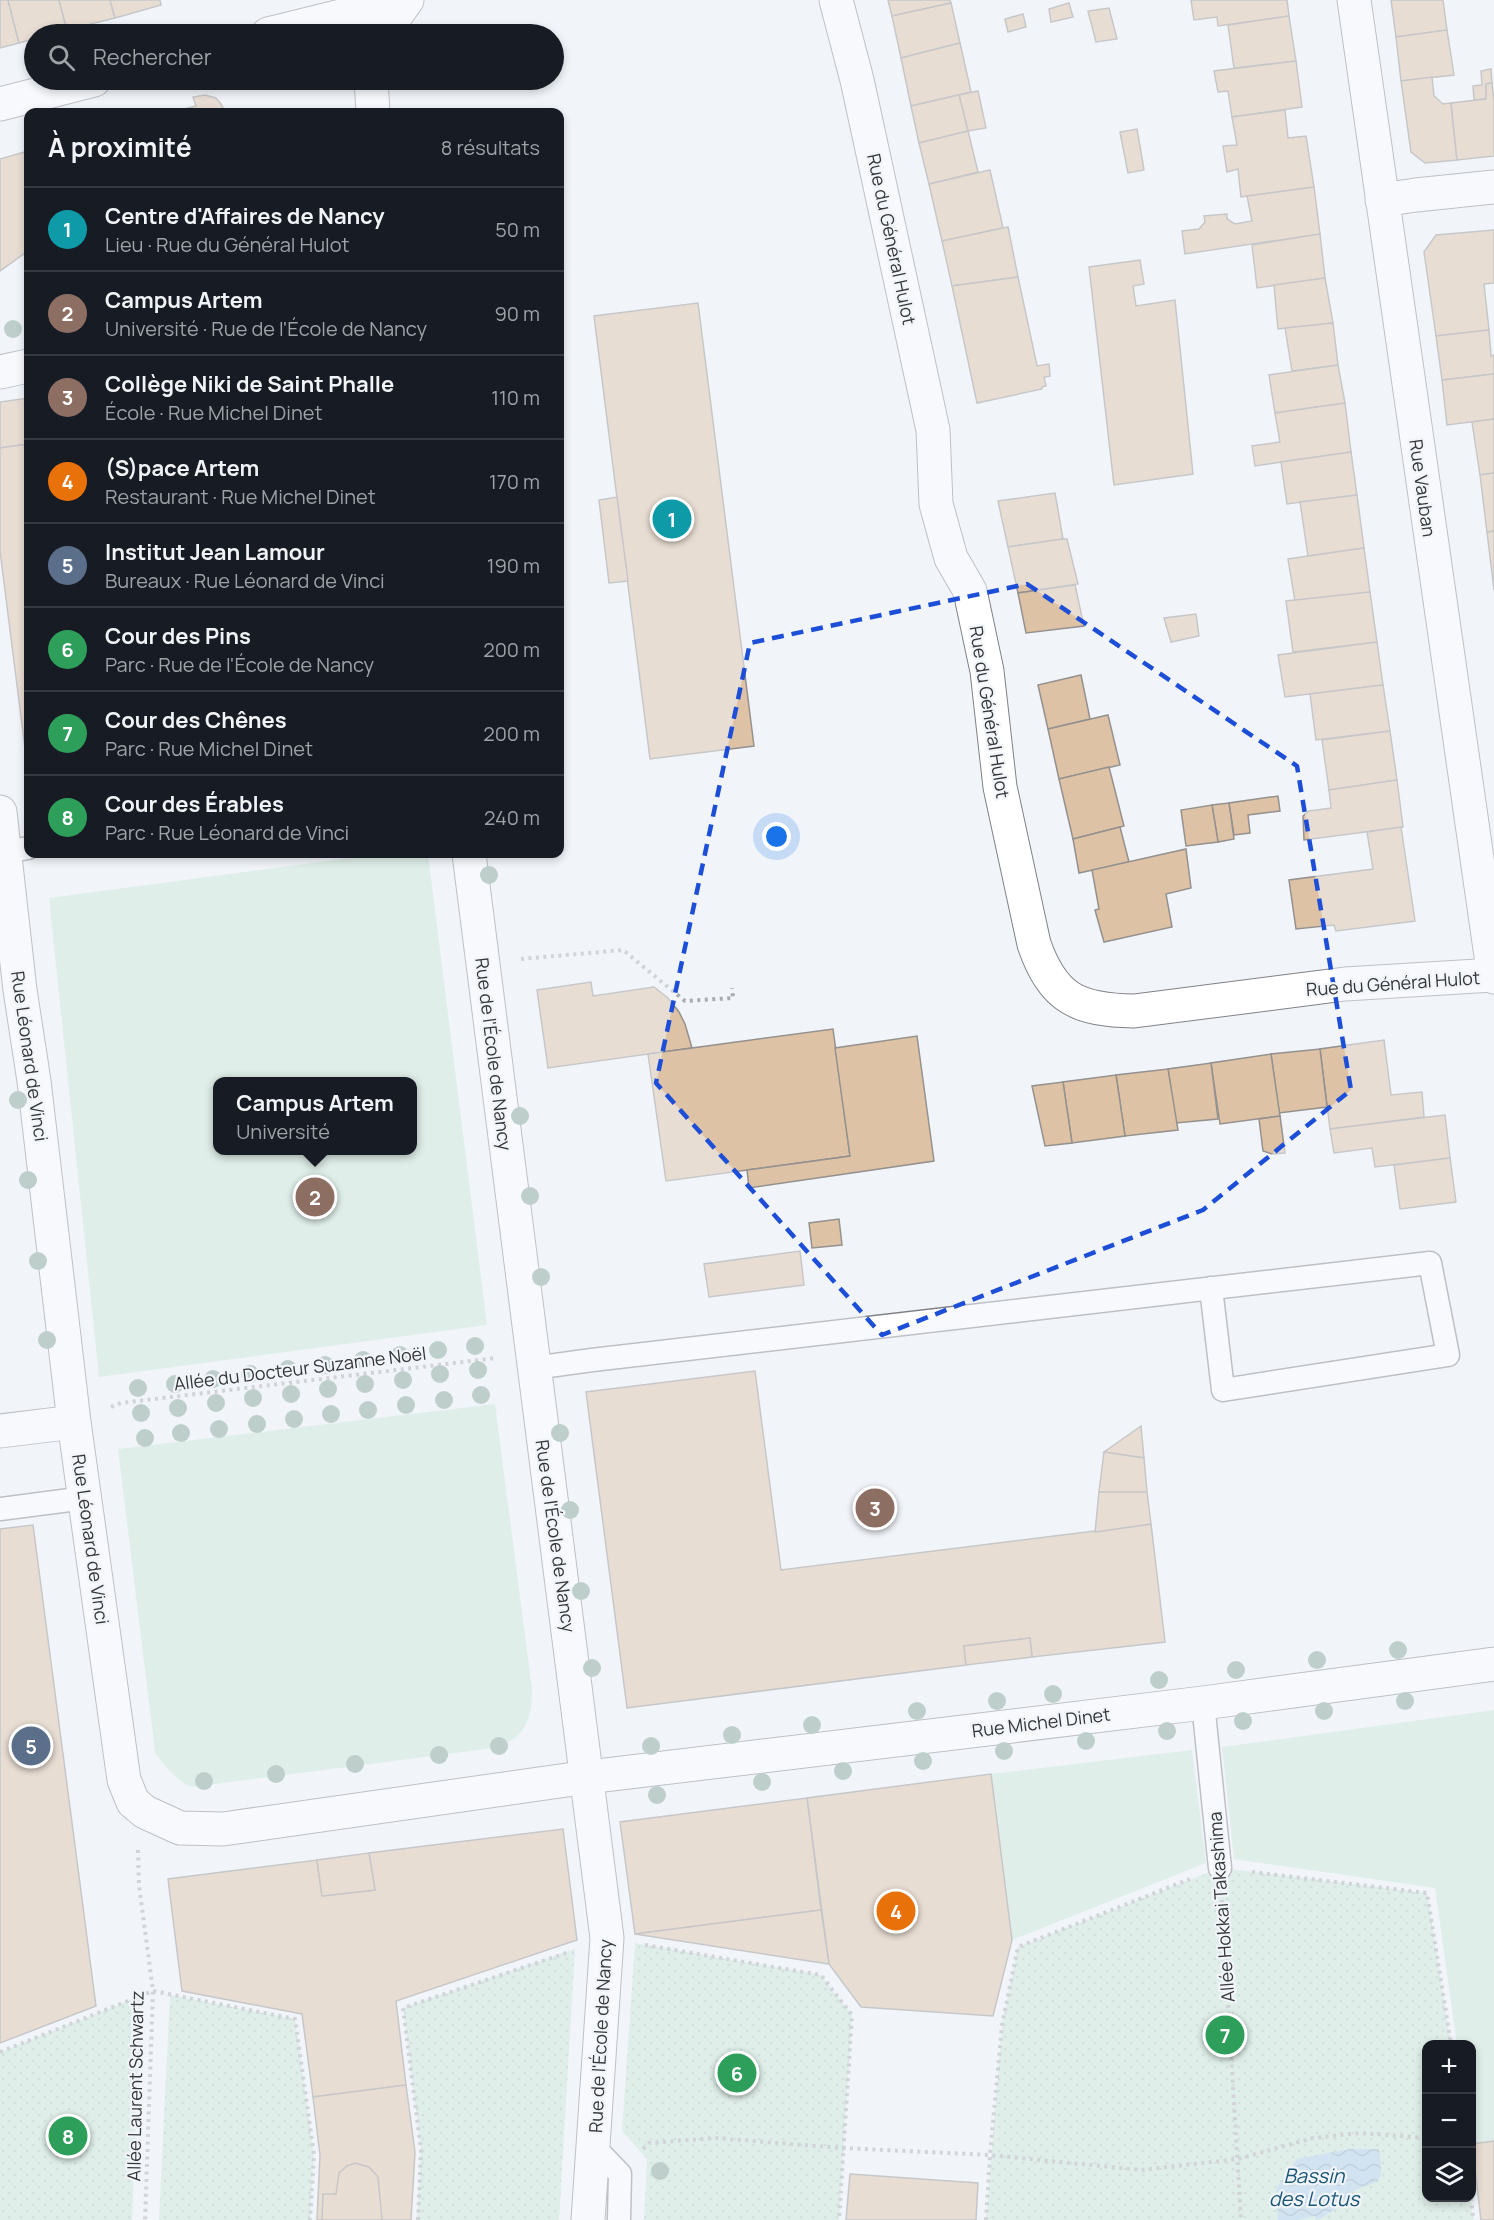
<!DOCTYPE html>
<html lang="fr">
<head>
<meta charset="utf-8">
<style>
  :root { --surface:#171b24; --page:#242831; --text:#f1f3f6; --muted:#9ea1a6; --line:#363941; --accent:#d93025 }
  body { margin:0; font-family:Manrope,sans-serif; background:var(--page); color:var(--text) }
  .controls { position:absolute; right:18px; bottom:18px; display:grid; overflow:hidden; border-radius:12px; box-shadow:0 3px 9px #0003 }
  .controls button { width:54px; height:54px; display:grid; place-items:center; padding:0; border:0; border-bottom:2px solid var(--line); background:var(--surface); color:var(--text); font:30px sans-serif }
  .you { position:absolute; left:777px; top:837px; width:21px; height:21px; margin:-15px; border:4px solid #fff; border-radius:50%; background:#1a73e8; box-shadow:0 0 0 9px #1a73e833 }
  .badge { display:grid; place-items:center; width:39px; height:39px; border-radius:50%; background:var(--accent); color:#fff; font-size:20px; font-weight:700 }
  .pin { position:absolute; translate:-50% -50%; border:3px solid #fff; box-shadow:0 2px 6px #0006 }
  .popup { position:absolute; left:213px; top:1077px; width:204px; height:78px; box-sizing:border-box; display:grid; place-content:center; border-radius:12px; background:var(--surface); filter:drop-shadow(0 2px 4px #0005); font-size:20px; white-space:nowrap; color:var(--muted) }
  .popup b { font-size:22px; color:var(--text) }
  .popup::after { content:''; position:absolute; left:50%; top:100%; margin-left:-12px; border:12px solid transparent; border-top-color:var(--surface) }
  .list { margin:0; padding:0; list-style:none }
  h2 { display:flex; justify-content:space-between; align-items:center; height:78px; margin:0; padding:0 24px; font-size:26px }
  h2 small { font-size:20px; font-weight:400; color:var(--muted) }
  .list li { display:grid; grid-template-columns:39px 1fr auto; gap:18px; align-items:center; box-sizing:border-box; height:84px; padding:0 24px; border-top:2px solid var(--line) }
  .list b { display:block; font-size:22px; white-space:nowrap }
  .list p { margin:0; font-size:20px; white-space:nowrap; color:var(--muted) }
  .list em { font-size:20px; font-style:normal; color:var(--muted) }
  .icon { flex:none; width:33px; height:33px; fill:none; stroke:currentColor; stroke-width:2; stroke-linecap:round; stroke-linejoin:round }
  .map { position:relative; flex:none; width:1494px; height:2220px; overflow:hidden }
  .search { position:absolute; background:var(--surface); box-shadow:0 3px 9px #0003; left:24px; top:24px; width:540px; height:66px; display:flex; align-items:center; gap:15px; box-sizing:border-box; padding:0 21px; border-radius:33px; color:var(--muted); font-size:22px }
  .panel { position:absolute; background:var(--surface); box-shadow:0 3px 9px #0003; left:24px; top:108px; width:540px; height:750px; border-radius:12px }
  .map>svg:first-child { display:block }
</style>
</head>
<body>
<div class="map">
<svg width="1494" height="2220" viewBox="0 0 1494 2220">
  <defs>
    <pattern id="park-dots" width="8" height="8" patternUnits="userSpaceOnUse" patternTransform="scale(1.5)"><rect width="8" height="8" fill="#cbe7d5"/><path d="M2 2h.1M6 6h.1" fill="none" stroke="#afc7b8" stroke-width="1.8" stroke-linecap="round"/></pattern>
    <pattern id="water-waves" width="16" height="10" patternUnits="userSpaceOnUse" patternTransform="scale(1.5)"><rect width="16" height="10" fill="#aacde4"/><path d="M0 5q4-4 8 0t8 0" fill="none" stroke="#8ba7ba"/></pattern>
  </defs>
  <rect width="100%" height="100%" fill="#f1f4f9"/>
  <!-- grass -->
  <g fill="#cbe7d5" fill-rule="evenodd">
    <path d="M380,854H428L487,1325L99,1377L49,898ZM218,1082H412V1150H218Z"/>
    <path d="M495,1404L532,1689C532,1721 525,1738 494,1748L192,1787C175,1780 165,1767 155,1752L118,1449Z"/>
    <polygon points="1494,1710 1494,2141 1472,2144 1472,2044 1457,2044 1435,1888 1234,1859 1222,1747"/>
    <polygon points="1192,1750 1206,1863 1012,1940 991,1774"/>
  </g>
  <!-- park -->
  <g fill="url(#park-dots)">
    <polygon points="1220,1868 1427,1893 1451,2044 1426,2044 1426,2198 1471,2198 1473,2220 986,2220 1002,2025 1018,1947"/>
    <polygon points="635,1943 821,1975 852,2015 839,2220 644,2220 647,2159 622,2131"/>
    <polygon points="575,1949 559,2220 417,2220 421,2150 403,2008"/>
    <polygon points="170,1995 295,2019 314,2155 310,2220 159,2220"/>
    <polygon points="141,1996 132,2220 0,2220 0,2052"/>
  </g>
  <!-- water -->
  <path fill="url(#water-waves)" d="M1349,2149H1379C1386,2195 1374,2176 1346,2196L1345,2203L1318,2220L1314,2216L1298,2220H1278L1276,2189L1297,2159Z"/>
  <!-- building -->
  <g fill="#ddc2a5" stroke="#95918e" stroke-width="1.5">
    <polygon points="0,0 8,0 19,43 0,48"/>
    <polygon points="8,0 59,0 67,30 49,34 34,34 34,39 19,43"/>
    <polygon points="59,0 110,0 115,18 67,30"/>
    <polygon points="110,0 160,0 161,5 115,18"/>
    <polygon points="888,0 950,0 951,3 892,16"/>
    <polygon points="1191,0 1287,0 1289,16 1218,26 1217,17 1194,20"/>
    <polygon points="1391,0 1443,0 1447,30 1396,37"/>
    <polygon points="951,3 960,43 901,58 892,16"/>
    <polygon points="1069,3 1073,17 1051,22 1049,9"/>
    <polygon points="1109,8 1117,39 1096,42 1088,11"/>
    <polygon points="1023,14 1026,27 1008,32 1005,19"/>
    <polygon points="1289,16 1296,61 1234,68 1228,25"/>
    <polygon points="1447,30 1454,75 1401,81 1396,37"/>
    <polygon points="960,43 971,92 911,106 901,58"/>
    <polygon points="1296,61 1302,107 1232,117 1228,91 1218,92 1214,71"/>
    <polygon points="1491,69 1492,83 1486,84 1486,99 1474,100 1473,86 1482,85 1481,71"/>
    <polygon points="1432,77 1434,96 1443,104 1451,103 1457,160 1425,163 1411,152 1401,81"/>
    <polygon points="1492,83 1494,101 1494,156 1457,160 1451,103 1486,99 1486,84"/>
    <polygon points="978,91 986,128 968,131 959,95"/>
    <polygon points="205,95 216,98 221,104 225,112 172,112 196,106 193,97"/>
    <polygon points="959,95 968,131 919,143 911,106"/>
    <polygon points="1285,110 1288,138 1306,136 1314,187 1241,197 1238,169 1227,172 1223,146 1237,145 1232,117"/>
    <polygon points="1137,129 1144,170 1128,173 1120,132"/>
    <polygon points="968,131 978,172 929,184 919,143"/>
    <polygon points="28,151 28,251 0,271 0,159"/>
    <polygon points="990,170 1003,228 942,241 929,184"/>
    <polygon points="1314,187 1320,234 1185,254 1182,231 1199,229 1205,222 1204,216 1227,214 1227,219 1235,224 1252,221 1247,196"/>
    <polygon points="1008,227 1018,277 952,286 942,241"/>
    <polygon points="1494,230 1494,283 1484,284 1489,330 1436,336 1424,252 1436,235"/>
    <polygon points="1320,234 1325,278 1257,288 1252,245"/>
    <polygon points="1140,260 1144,284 1133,286 1136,306 1175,300 1193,474 1114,485 1089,267"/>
    <polygon points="1018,277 1037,366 1049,364 1050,376 1044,377 1046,386 1042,387 1042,389 977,403 952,286"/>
    <polygon points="1325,278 1333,323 1278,329 1274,285"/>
    <polygon points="698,303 754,746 650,759 594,316"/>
    <polygon points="1333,323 1338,365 1292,371 1285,328"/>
    <polygon points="1489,330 1491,356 1494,355 1494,374 1442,380 1436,336"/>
    <polygon points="1338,365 1345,403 1275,413 1269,375"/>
    <polygon points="1494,374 1494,419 1447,425 1442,380"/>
    <polygon points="28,398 28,444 0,448 0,402"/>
    <polygon points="1345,403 1351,452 1255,466 1252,446 1280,442 1275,413"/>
    <polygon points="1494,419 1494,473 1480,475 1472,422"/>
    <polygon points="28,444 28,772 0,551 0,448"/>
    <polygon points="1351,452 1357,495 1287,504 1281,462"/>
    <polygon points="1494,473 1494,531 1487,532 1480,475"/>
    <polygon points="1055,493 1063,539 1008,547 998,501"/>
    <polygon points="1357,495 1364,548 1308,556 1300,502"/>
    <polygon points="617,497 628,581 609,583 599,500"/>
    <polygon points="1494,531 1494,590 1487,532"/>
    <polygon points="1063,539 1067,539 1078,584 1018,593 1008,547"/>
    <polygon points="1364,548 1370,592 1295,601 1288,559"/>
    <polygon points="1075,585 1084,626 1026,633 1018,593"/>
    <polygon points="1370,592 1377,642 1293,652 1286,601"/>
    <polygon points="1196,614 1199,636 1171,642 1164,618"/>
    <polygon points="1377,642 1383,685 1285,697 1278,655"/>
    <polygon points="1081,675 1090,719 1048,729 1038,685"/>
    <polygon points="1383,685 1390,731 1316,740 1310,694"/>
    <polygon points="1108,715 1120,765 1059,779 1048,729"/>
    <polygon points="1390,731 1397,780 1329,790 1322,740"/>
    <polygon points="1109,767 1124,826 1073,839 1059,779"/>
    <polygon points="1397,780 1403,827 1304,840 1303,816 1309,811 1331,808 1329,790"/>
    <polygon points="1278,796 1280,811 1248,815 1250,833 1234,835 1229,803"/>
    <polygon points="1229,803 1234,839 1218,842 1212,805"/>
    <polygon points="1212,805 1218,842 1186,846 1181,810"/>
    <polygon points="1120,827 1129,862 1079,873 1073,839"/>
    <polygon points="1401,827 1415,921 1336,931 1334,925 1296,929 1289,880 1373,869 1367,832"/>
    <polygon points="1186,849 1191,888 1166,894 1172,927 1104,942 1095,910 1099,909 1092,870"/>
    <polygon points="591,982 593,996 654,987 668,998 679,1012 685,1024 692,1048 548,1068 537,990"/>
    <polygon points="833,1029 850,1156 666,1181 648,1054"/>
    <polygon points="917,1036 934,1161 749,1188 747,1170 850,1156 835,1048"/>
    <polygon points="1384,1040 1391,1095 1422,1092 1424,1117 1330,1129 1320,1049"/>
    <polygon points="1320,1049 1327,1107 1279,1113 1271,1054"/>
    <polygon points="1271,1054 1280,1116 1220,1124 1211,1063"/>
    <polygon points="1211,1063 1218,1119 1176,1123 1168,1069"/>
    <polygon points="1168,1069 1178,1130 1125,1136 1116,1075"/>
    <polygon points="1116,1075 1125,1136 1072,1143 1063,1082"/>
    <polygon points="1063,1082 1072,1143 1045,1146 1032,1086"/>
    <polygon points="1445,1115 1450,1158 1375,1167 1372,1148 1334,1153 1330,1129"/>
    <polygon points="1280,1116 1285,1153 1272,1154 1263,1151 1259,1119"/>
    <polygon points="1450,1158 1456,1202 1400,1209 1394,1165"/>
    <polygon points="839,1219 842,1245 812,1248 809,1223"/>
    <polygon points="800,1251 804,1285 709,1297 704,1264"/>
    <polygon points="755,1371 781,1570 1151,1524 1165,1642 1032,1657 1030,1638 964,1646 966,1665 627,1708 586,1392"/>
    <polygon points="1141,1426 1144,1458 1104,1452"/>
    <polygon points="1104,1452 1144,1458 1147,1492 1099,1492"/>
    <polygon points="1099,1492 1147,1492 1151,1524 1095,1532"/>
    <polygon points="33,1525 96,2006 0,2043 0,1529"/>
    <polygon points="1030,1638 1032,1657 966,1665 964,1646"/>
    <polygon points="991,1774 1012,1940 993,2016 861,2007 829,1964 807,1798"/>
    <polygon points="807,1798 821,1910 635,1934 620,1822"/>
    <polygon points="563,1829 577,1940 396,2001 406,2085 313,2097 302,2014 182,1991 168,1879 317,1860 322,1896 375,1890 369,1853"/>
    <polygon points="369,1853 375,1890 322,1896 317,1860"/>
    <polygon points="821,1910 829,1964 635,1934"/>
    <polygon points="406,2085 415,2152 411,2220 317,2220 320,2155 313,2097"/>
    <polygon points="1494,2141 1494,2220 1481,2220 1472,2144"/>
    <polygon points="355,2163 369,2167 378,2177 382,2220 322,2220 323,2194 336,2194 339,2173 347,2166"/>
    <polygon points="850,2174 978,2183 976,2220 846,2220"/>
  </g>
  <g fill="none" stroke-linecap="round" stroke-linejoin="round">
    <defs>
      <g id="service">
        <polyline points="5,852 28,848"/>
        <polyline points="534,1368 592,1360 1430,1263 1448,1355 1223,1390 1211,1288"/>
        <polyline points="0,1509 85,1498"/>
        <polyline points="1203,1703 1220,1868"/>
        <polyline points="594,2147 620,2174 619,2220"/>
      </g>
      <g id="minor">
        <path d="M836,0L857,80L933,430L936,504L951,558L970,591L987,671L1000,787L1034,944C1053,999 1078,1010 1134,1011L1345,984L1494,975"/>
        <polyline points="383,34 407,0"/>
        <polyline points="371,80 373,112"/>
        <polyline points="1382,200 1416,195 1494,187"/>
        <polyline points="0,372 28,366"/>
        <polyline points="0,812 20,990 34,1081 74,1422 124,1780 133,1802 145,1812 180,1828 223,1829 588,1777 1203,1703 1494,1664"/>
        <polyline points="469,854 607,1938 588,2220"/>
        <polyline points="0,1431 74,1422"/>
      </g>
      <g id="tertiary">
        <polyline points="1354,0 1494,977"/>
        <polyline points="268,34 406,0"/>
        <polyline points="0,104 94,80"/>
      </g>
    </defs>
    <!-- service casing -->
    <use href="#service" stroke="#808287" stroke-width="25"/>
    <!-- minor casing -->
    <use href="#minor" stroke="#808287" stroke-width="35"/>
    <!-- tertiary casing -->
    <use href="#tertiary" stroke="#808287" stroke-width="35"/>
    <!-- path -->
    <g stroke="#a9abaf" stroke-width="4" stroke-dasharray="3 4.5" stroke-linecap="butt">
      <polyline points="521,959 623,950 685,1001 733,998 732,988"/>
      <polyline points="111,1407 121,1403 496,1358"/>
      <polyline points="138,1850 139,1885 153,1991 145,2220"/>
      <polyline points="1252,1872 1427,1893 1451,2044"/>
      <polyline points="1222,1900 1241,2220"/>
      <polyline points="645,1945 821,1975 852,2015 839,2220"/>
      <polyline points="0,2052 153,1991 295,2019 314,2155 310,2220"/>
      <polyline points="643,2149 649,2143 715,2138 842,2148 990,2155 1002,2025 1018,1947 1190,1879"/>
      <polyline points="1471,2198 1473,2220"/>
      <polyline points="418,2220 421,2150 403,2008 569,1952"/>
      <polyline points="986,2220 990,2155 1141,2170 1238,2159 1313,2138 1360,2133 1426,2138"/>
    </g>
    <!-- service -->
    <use href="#service" stroke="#fff" stroke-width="22"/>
    <!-- minor -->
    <use href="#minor" stroke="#fff" stroke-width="33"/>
    <!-- tertiary -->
    <use href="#tertiary" stroke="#fff" stroke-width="33"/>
  </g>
  <!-- trees -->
  <g fill="#80a293">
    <circle cx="13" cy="329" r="9"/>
    <circle cx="489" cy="875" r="9"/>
    <circle cx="18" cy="1100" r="9"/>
    <circle cx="520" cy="1116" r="9"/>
    <circle cx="28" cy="1180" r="9"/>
    <circle cx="530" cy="1196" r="9"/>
    <circle cx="38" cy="1261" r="9"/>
    <circle cx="541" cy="1277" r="9"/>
    <circle cx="47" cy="1340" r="9"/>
    <circle cx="475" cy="1346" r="9"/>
    <circle cx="438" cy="1350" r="9"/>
    <circle cx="400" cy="1355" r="9"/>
    <circle cx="363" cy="1360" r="9"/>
    <circle cx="325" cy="1365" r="9"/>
    <circle cx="288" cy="1369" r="9"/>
    <circle cx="478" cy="1370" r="9"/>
    <circle cx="250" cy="1374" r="9"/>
    <circle cx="440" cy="1374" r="9"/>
    <circle cx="213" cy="1379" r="9"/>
    <circle cx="403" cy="1380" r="9"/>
    <circle cx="175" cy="1384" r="9"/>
    <circle cx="365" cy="1384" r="9"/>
    <circle cx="138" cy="1388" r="9"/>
    <circle cx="328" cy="1389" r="9"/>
    <circle cx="291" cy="1394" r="9"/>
    <circle cx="481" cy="1395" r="9"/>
    <circle cx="253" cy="1398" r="9"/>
    <circle cx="444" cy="1400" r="9"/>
    <circle cx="216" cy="1403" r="9"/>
    <circle cx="406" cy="1405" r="9"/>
    <circle cx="178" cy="1408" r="9"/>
    <circle cx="368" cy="1410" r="9"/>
    <circle cx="141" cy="1413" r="9"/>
    <circle cx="331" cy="1414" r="9"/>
    <circle cx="294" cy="1419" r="9"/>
    <circle cx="257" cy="1424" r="9"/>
    <circle cx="219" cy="1429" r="9"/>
    <circle cx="181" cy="1433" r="9"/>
    <circle cx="560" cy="1433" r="9"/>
    <circle cx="145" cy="1438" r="9"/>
    <circle cx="570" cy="1510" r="9"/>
    <circle cx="581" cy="1591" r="9"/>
    <circle cx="1398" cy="1650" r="9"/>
    <circle cx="1317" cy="1660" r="9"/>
    <circle cx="592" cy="1668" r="9"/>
    <circle cx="1236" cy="1670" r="9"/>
    <circle cx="1159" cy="1680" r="9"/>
    <circle cx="1053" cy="1694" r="9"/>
    <circle cx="997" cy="1701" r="9"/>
    <circle cx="1405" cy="1701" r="9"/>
    <circle cx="917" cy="1711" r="9"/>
    <circle cx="1324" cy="1711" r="9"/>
    <circle cx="1243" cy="1721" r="9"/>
    <circle cx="812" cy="1725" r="9"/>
    <circle cx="1167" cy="1731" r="9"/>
    <circle cx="732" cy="1735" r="9"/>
    <circle cx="1086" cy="1741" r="9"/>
    <circle cx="499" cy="1746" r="9"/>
    <circle cx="651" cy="1746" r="9"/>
    <circle cx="1004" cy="1751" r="9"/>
    <circle cx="439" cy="1755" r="9"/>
    <circle cx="923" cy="1761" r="9"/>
    <circle cx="355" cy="1764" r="9"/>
    <circle cx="843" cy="1771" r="9"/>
    <circle cx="276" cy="1774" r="9"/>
    <circle cx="204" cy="1781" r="9"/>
    <circle cx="762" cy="1782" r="9"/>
    <circle cx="657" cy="1795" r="9"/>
    <circle cx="660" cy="2171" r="9"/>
  </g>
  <!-- marked area -->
  <path d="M0 0H1494V2220H0ZM1027,584L1297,766L1351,1090L1203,1210L882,1335L656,1083L750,643Z" fill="#f1f4f9" fill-opacity=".55" fill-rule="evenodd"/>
  <path fill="none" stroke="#1d4ed8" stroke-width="4.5" stroke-dasharray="12 8" stroke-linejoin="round" d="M1027,584L1297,766L1351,1090L1203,1210L882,1335L656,1083L750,643Z"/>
  <g text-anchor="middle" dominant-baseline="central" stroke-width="4.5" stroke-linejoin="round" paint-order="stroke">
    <!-- street labels -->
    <g font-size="18" fill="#353638" stroke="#f1f4f9">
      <text transform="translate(892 239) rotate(78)">Rue du Général Hulot</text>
      <text transform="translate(1423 488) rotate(82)">Rue Vauban</text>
      <text transform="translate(990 712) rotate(81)">Rue du Général Hulot</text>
      <text transform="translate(1393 983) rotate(-4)">Rue du Général Hulot</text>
      <text transform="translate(494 1054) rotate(83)">Rue de l'École de Nancy</text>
      <text transform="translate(30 1056) rotate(82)">Rue Léonard de Vinci</text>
      <text transform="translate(300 1368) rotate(-7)">Allée du Docteur Suzanne Noël</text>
      <text transform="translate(556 1536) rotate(82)">Rue de l'École de Nancy</text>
      <text transform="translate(91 1539) rotate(82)">Rue Léonard de Vinci</text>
      <text transform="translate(1041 1722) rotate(-7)">Rue Michel Dinet</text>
      <text transform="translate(1221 1907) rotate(-94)">Allée Hokkai Takashima</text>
      <text transform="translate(600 2036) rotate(-87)">Rue de l'École de Nancy</text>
      <text transform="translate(135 2086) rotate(-89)">Allée Laurent Schwartz</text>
    </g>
    <!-- water labels -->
    <g font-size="20" font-style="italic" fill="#1b5777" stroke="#f1f4f9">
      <text x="1314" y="2175">Bassin<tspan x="1314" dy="23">des Lotus</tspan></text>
    </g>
  </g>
</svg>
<div class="controls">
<button>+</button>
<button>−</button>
<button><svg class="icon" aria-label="layers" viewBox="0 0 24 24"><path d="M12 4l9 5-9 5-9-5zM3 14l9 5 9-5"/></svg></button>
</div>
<div class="you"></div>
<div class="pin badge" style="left:672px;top:519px;background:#0f9aa8">1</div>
<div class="pin badge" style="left:315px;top:1197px;background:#8d6e63">2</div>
<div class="popup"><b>Campus Artem</b>Université</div>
<div class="pin badge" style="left:875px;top:1508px;background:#8d6e63">3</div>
<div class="pin badge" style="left:896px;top:1911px;background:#e8710a">4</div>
<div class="pin badge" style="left:31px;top:1746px;background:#5c6f8a">5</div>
<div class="pin badge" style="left:737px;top:2073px;background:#2e9e5b">6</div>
<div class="pin badge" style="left:1225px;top:2035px;background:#2e9e5b">7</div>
<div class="pin badge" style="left:68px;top:2136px;background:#2e9e5b">8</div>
<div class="search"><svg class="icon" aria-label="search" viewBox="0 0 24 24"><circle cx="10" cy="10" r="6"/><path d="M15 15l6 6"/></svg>Rechercher</div>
<section class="panel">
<h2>À proximité<small>8 résultats</small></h2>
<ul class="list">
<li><span class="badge" style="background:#0f9aa8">1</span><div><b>Centre d'Affaires de Nancy</b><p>Lieu · Rue du Général Hulot</p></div><em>50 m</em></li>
<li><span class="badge" style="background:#8d6e63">2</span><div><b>Campus Artem</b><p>Université · Rue de l'École de Nancy</p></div><em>90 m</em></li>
<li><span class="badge" style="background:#8d6e63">3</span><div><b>Collège Niki de Saint Phalle</b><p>École · Rue Michel Dinet</p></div><em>110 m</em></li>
<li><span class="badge" style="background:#e8710a">4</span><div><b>(S)pace Artem</b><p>Restaurant · Rue Michel Dinet</p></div><em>170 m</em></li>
<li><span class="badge" style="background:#5c6f8a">5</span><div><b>Institut Jean Lamour</b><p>Bureaux · Rue Léonard de Vinci</p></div><em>190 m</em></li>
<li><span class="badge" style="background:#2e9e5b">6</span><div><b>Cour des Pins</b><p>Parc · Rue de l'École de Nancy</p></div><em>200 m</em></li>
<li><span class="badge" style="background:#2e9e5b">7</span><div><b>Cour des Chênes</b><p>Parc · Rue Michel Dinet</p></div><em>200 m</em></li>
<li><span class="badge" style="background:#2e9e5b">8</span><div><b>Cour des Érables</b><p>Parc · Rue Léonard de Vinci</p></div><em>240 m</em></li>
</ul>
</section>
</div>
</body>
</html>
